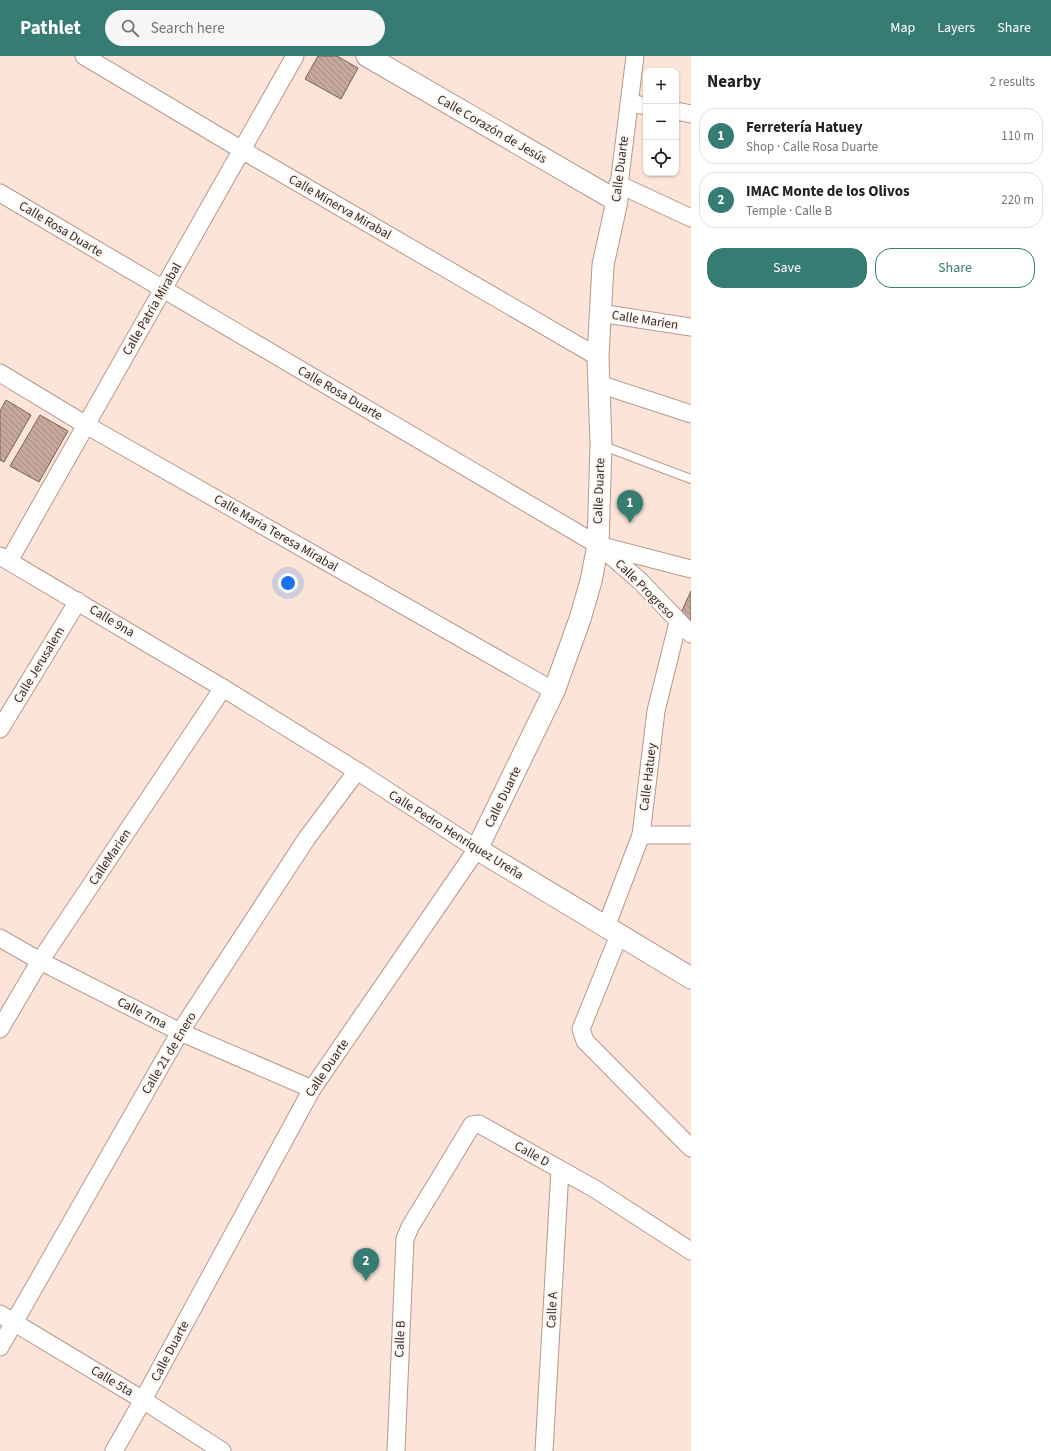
<!DOCTYPE html>
<html lang="en">
<head>
<meta charset="utf-8">
<style>
  :root { --surface:#fff; --page:#f6f6f6; --text:#202124; --muted:#757577; --line:#e0e0e0; --accent:#377c72 }
  body { margin:0; font-family:"Source Sans 3",sans-serif; background:var(--page); color:var(--text) }
  .controls { position:absolute; right:12px; top:12px; display:grid; overflow:hidden; border-radius:8px; box-shadow:0 1px 3px #0004 }
  .controls button { width:36px; height:36px; display:grid; place-items:center; padding:0; border:0; border-bottom:1px solid var(--line); background:var(--surface); color:var(--text); font:20px sans-serif }
  .you { position:absolute; left:288px; top:527px; width:14px; height:14px; margin:-10px; border:3px solid #fff; border-radius:50%; background:#1a73e8; box-shadow:0 0 0 6px #1a73e833 }
  .badge { display:grid; place-items:center; width:26px; height:26px; border-radius:50%; background:var(--accent); color:#fff; font-size:13px; font-weight:700 }
  .pin { position:absolute; translate:-50% -33px; filter:drop-shadow(0 1px 2px #0008) }
  .pin::after { content:''; position:absolute; top:21px; width:14px; height:12px; background:inherit; clip-path:polygon(0 0,100% 0,50% 100%) }
  .list { margin:0; padding:0; list-style:none }
  h2 { display:flex; justify-content:space-between; align-items:center; height:52px; margin:0; padding:0 16px; font-size:17px }
  h2 small { font-size:13px; font-weight:400; color:var(--muted) }
  .list li { display:grid; grid-template-columns:26px 1fr auto; gap:12px; align-items:center; box-sizing:border-box; height:56px; margin:0 8px 8px; padding:0 8px; border:1px solid var(--line); border-radius:16px }
  .list b { display:block; font-size:15px; white-space:nowrap }
  .list p { margin:0; font-size:13px; white-space:nowrap; color:var(--muted) }
  .list em { font-size:13px; font-style:normal; color:var(--muted) }
  .actions { display:flex; gap:8px; padding:12px 16px }
  .actions a { flex:1; padding:9px 0; border:1px solid var(--accent); border-radius:16px; text-align:center; font-size:14px; color:var(--accent) }
  .actions .main { background:var(--accent); color:#fff }
  .icon { flex:none; width:22px; height:22px; fill:none; stroke:currentColor; stroke-width:2; stroke-linecap:round; stroke-linejoin:round }
  .map { position:relative; flex:none; width:691px; height:1395px; overflow:hidden }
  header { display:flex; align-items:center; gap:24px; box-sizing:border-box; height:56px; padding:0 20px; background:var(--accent); color:#fff }
  header strong { font-size:19px }
  nav { display:flex; gap:22px; margin-inline-start:auto; font-size:14px }
  .search { width:280px; height:36px; background:var(--page); display:flex; align-items:center; gap:10px; box-sizing:border-box; padding:0 14px; border-radius:22px; color:var(--muted); font-size:15px }
  main { display:flex }
  aside { flex:1; background:var(--surface) }
  .map>svg:first-child { display:block }
</style>
</head>
<body>
<header>
<strong>Pathlet</strong>
<div class="search"><svg class="icon" aria-label="search" viewBox="0 0 24 24"><circle cx="10" cy="10" r="6"/><path d="M15 15l6 6"/></svg>Search here</div>
<nav><a>Map</a><a>Layers</a><a>Share</a></nav>
</header>
<main>
<div class="map">
<svg width="691" height="1395" viewBox="0 0 691 1395">
  <defs>
    <pattern id="building-back-hatch" width="6" height="6" patternUnits="userSpaceOnUse"><rect width="6" height="6" fill="#c7a99c"/><path d="M-1 5l2 2M0 0l6 6M5-1l2 2" fill="none" stroke="#a28a7f"/></pattern>
  </defs>
  <rect width="100%" height="100%" fill="#fde4d8"/>
  <!-- building -->
  <g fill="url(#building-back-hatch)" stroke="#7b6054">
    <polygon points="318,0 337,0 358,12 341,43 305,23"/>
    <polygon points="6,344 31,359 4,406 0,404 0,355"/>
    <polygon points="40,359 68,375 39,426 10,410"/>
    <polygon points="691,535 691,564 680,559"/>
  </g>
  <g fill="none" stroke-linecap="round" stroke-linejoin="round">
    <defs>
      <polyline id="service" points="601,389 691,423"/>
      <g id="minor">
        <polyline points="84,0 242,94 598,301"/>
        <polyline points="629,47 646,50"/>
        <polyline points="676,55 691,58"/>
        <polyline points="618,128 691,162"/>
        <polyline points="0,137 598,489 691,513"/>
        <polyline points="617,145 635,0"/>
        <polyline points="600,257 691,271"/>
        <polyline points="0,317 86,369 554,635"/>
        <polyline points="599,328 691,358"/>
        <polyline points="601,491 640,525 691,578"/>
        <polyline points="0,500 223,632 357,715 477,793 312,1033 143,1344 114,1395"/>
        <polyline points="9,505 295,0"/>
        <polyline points="0,673 78,545"/>
        <polyline points="641,779 691,779"/>
        <polyline points="606,871 641,779 656,655 678,566"/>
        <polyline points="619,879 581,973 585,985 691,1092"/>
        <polyline points="0,882 40,905 180,976 312,1033"/>
        <polyline points="0,973 40,905 223,632"/>
        <polyline points="0,1258 143,1344 222,1395"/>
        <polyline points="0,1291 180,976 307,782 357,715"/>
        <polyline points="396,1395 405,1183 410,1171 472,1069 479,1068 595,1133 691,1195"/>
        <polyline points="544,1395 560,1114"/>
      </g>
      <polyline id="tertiary" points="367,0 617,145 603,209 598,301 601,389 598,489 591,525 580,563 554,635 477,793 691,922"/>
    </defs>
    <!-- service casing -->
    <use href="#service" stroke="#b6998b" stroke-width="10"/>
    <!-- minor casing -->
    <use href="#minor" stroke="#b6998b" stroke-width="19"/>
    <!-- tertiary casing -->
    <use href="#tertiary" stroke="#b6998b" stroke-width="23"/>
    <!-- service -->
    <use href="#service" stroke="#fff" stroke-width="8"/>
    <!-- minor -->
    <use href="#minor" stroke="#fff" stroke-width="17"/>
    <!-- tertiary -->
    <use href="#tertiary" stroke="#fff" stroke-width="21"/>
  </g>
  <g text-anchor="middle" dominant-baseline="central" stroke-width="3.5" stroke-linejoin="round" paint-order="stroke">
    <!-- street labels -->
    <g font-size="13" fill="#352a24" stroke="#fcf5f2">
      <text transform="translate(492 73) rotate(30)">Calle Corazón de Jesús</text>
      <text transform="translate(620 113) rotate(-83)">Calle Duarte</text>
      <text transform="translate(340 151) rotate(30)">Calle Minerva Mirabal</text>
      <text transform="translate(61 173) rotate(31)">Calle Rosa Duarte</text>
      <text transform="translate(152 253) rotate(-60)">Calle Patria Mirabal</text>
      <text transform="translate(645 264) rotate(9)">Calle Marien</text>
      <text transform="translate(340 337) rotate(30)">Calle Rosa Duarte</text>
      <text transform="translate(599 435) rotate(-88)">Calle Duarte</text>
      <text transform="translate(276 477) rotate(30)">Calle Maria Teresa Mirabal</text>
      <text transform="translate(645 533) rotate(45)">Calle Progreso</text>
      <text transform="translate(112 565) rotate(31)">Calle 9na</text>
      <text transform="translate(39 609) rotate(-59)">Calle Jerusalem</text>
      <text transform="translate(648 721) rotate(-83)">Calle Hatuey</text>
      <text transform="translate(503 741) rotate(-64)">Calle Duarte</text>
      <text transform="translate(456 779) rotate(32)">Calle Pedro Henriquez Ureña</text>
      <text transform="translate(110 801) rotate(-56)">CalleMarien</text>
      <text transform="translate(142 957) rotate(27)">Calle 7ma</text>
      <text transform="translate(169 997) rotate(-59)">Calle 21 de Enero</text>
      <text transform="translate(327 1012) rotate(-56)">Calle Duarte</text>
      <text transform="translate(532 1098) rotate(29)">Calle D</text>
      <text transform="translate(552 1254) rotate(-87)">Calle A</text>
      <text transform="translate(400 1283) rotate(-88)">Calle B</text>
      <text transform="translate(170 1295) rotate(-62)">Calle Duarte</text>
      <text transform="translate(112 1325) rotate(31)">Calle 5ta</text>
    </g>
  </g>
</svg>
<div class="controls">
<button>+</button>
<button>−</button>
<button><svg class="icon" aria-label="locate" viewBox="0 0 24 24"><circle cx="12" cy="12" r="6"/><path d="M12 2v4M12 18v4M2 12h4M18 12h4"/></svg></button>
</div>
<div class="you"></div>
<div class="pin badge" style="left:630px;top:467px">1</div>
<div class="pin badge" style="left:366px;top:1225px">2</div>
</div>
<aside>
<h2>Nearby<small>2 results</small></h2>
<ul class="list">
<li><span class="badge">1</span><div><b>Ferretería Hatuey</b><p>Shop · Calle Rosa Duarte</p></div><em>110 m</em></li>
<li><span class="badge">2</span><div><b>IMAC Monte de los Olivos</b><p>Temple · Calle B</p></div><em>220 m</em></li>
</ul>
<div class="actions"><a class="main">Save</a><a>Share</a></div>
</aside>
</main>
</body>
</html>
